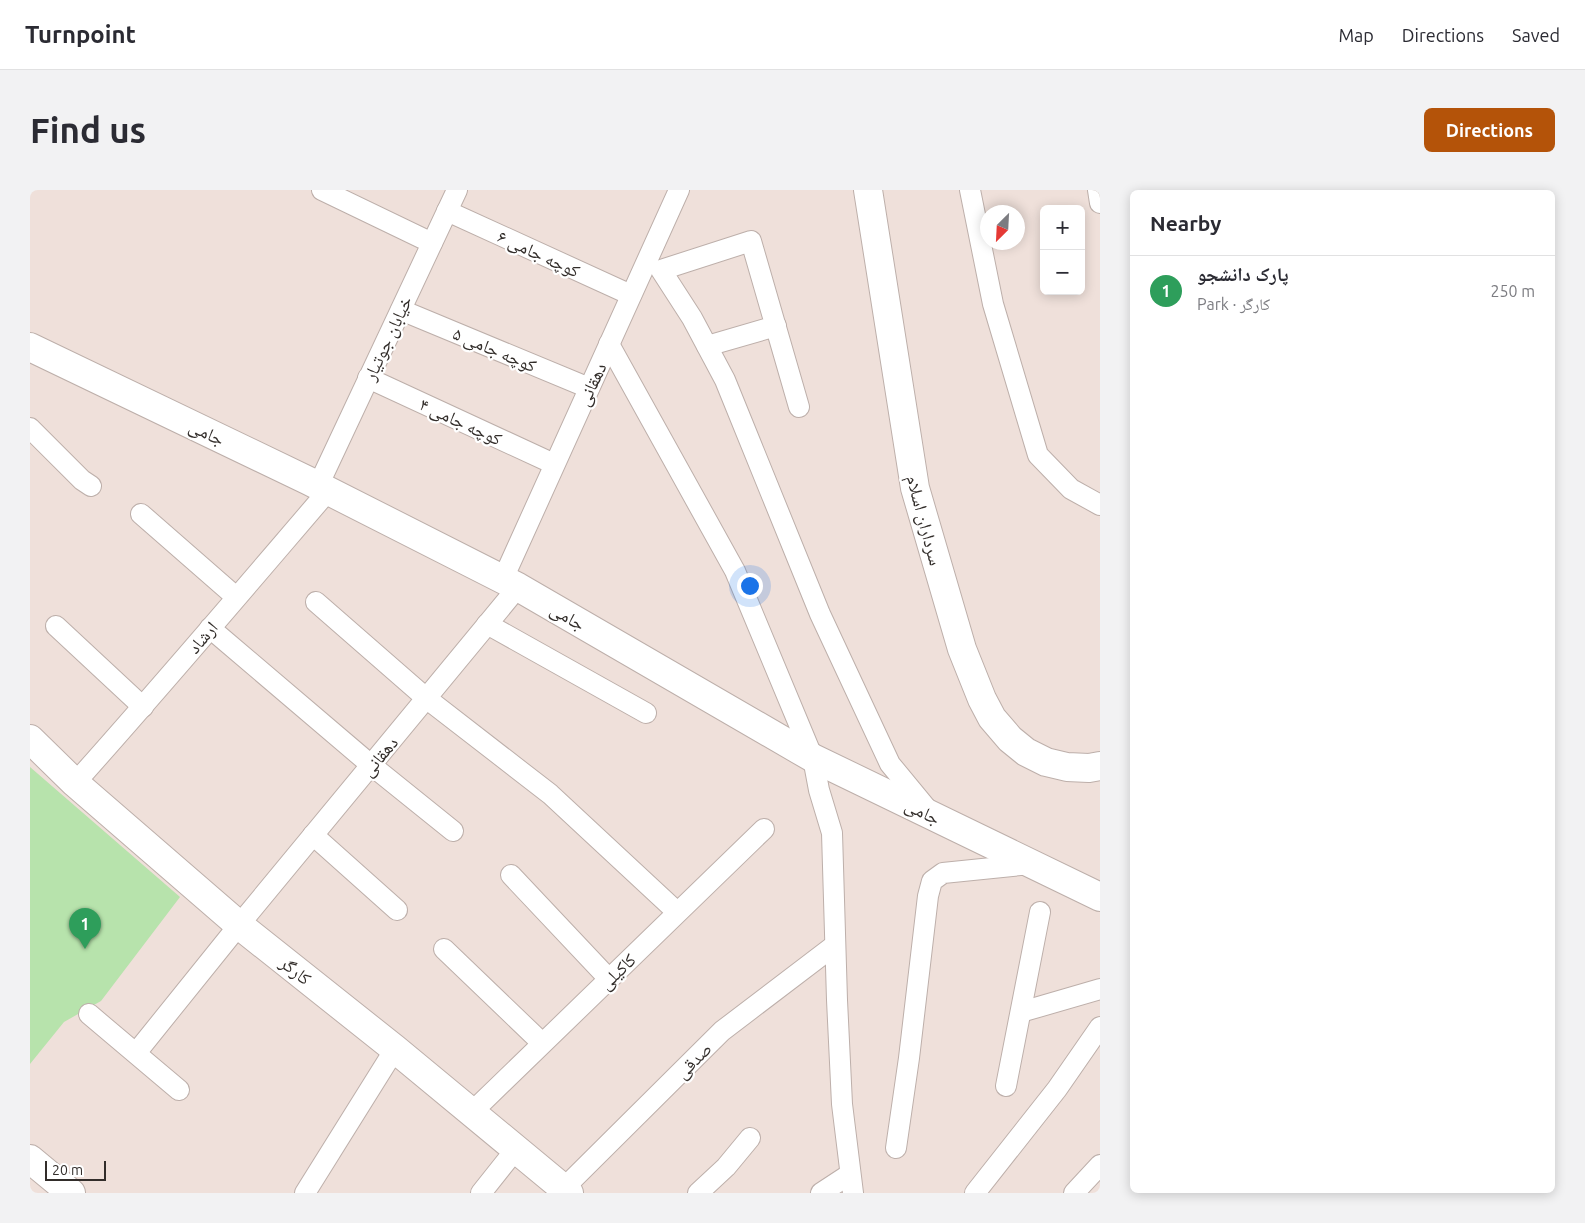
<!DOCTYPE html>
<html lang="en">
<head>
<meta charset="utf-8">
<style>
  :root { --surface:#fff; --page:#f2f2f3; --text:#2b2b33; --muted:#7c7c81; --line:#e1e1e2; --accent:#b45309 }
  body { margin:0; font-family:Ubuntu,"Noto Naskh Arabic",sans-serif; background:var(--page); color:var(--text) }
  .controls { position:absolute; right:15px; top:15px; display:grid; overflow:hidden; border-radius:8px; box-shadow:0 2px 12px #0003 }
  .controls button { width:45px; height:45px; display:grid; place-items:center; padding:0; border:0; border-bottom:1px solid var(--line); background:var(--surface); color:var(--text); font:25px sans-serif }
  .compass { position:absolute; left:950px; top:15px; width:45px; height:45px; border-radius:50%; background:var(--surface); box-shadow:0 2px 12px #0003; rotate:204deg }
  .scale { position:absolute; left:15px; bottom:12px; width:61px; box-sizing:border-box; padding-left:5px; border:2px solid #322d2a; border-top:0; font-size:14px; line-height:18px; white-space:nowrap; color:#322d2a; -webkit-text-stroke:4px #fff; paint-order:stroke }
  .you { position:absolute; left:719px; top:395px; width:18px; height:18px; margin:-12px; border:4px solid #fff; border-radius:50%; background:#1a73e8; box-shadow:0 0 0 8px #1a73e833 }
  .badge { display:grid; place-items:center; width:32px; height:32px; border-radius:50%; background:var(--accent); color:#fff; font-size:16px; font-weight:700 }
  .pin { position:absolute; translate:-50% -41px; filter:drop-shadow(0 1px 2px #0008) }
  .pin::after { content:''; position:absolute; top:26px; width:18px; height:15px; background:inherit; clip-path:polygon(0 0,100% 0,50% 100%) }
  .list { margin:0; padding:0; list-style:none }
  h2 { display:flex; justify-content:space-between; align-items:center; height:65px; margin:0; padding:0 20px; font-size:21px }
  h2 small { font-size:16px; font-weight:400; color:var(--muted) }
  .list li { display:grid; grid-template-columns:32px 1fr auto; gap:15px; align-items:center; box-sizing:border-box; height:70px; padding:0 20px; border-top:1px solid var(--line) }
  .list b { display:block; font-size:19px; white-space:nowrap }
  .list p { margin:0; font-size:16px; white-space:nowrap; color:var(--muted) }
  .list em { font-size:16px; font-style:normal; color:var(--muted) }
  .map { position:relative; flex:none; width:1070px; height:1003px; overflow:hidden; border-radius:8px }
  header { display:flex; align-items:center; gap:30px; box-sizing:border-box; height:70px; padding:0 25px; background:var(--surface); border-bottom:1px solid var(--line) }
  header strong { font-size:24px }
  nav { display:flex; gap:28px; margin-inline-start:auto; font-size:18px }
  .intro { display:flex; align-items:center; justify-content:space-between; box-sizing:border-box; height:120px; padding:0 30px }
  h1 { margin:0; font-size:35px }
  .button { padding:12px 22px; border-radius:8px; background:var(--accent); color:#fff; font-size:18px; font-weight:700 }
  main { display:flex; gap:30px; padding:0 30px }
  aside { flex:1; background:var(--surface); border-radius:8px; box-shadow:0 2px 12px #0003 }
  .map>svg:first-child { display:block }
</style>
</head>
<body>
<header>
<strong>Turnpoint</strong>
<nav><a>Map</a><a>Directions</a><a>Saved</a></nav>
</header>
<div class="intro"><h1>Find us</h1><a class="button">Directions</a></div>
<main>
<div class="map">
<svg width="1070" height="1003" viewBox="0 0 1070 1003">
  <rect width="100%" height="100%" fill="#efe0da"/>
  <!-- green -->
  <polygon fill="#b7e3ac" points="0,577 150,707 71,811 34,832 0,874"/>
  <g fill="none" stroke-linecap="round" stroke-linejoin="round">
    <defs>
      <g id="street">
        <polyline points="292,0 402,53"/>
        <polyline points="940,0 963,114 1008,265 1041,299 1070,315"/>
        <polyline points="1068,0 1070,13"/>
        <polyline points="417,21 601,105"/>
        <polyline points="371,120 559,198"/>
        <polyline points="579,154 705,381 783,568 789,600 802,643 807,810 812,914 823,1003"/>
        <polyline points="677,156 746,136"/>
        <polyline points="338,188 524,274"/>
        <polyline points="769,217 721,51 631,80 662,128 695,190 790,424 860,574 898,620"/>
        <polyline points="0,238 52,290 61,296"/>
        <polyline points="288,296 427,0"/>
        <polyline points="111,324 206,407"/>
        <polyline points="473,389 649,0"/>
        <polyline points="286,412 396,508 520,604 647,722"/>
        <polyline points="457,434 616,523"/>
        <polyline points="26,436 113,517"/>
        <polyline points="180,438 341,575 423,641"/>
        <path d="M45,593C131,497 214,399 298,301"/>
        <polyline points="283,645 367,720"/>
        <polyline points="481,685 579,789"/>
        <polyline points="414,759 512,853"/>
        <polyline points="991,822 1070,799"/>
        <polyline points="59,824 149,900"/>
        <polyline points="106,863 209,735 488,397"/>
        <polyline points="976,896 1010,722"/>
        <polyline points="441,923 734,639"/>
        <polyline points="866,958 879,868 898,706 902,691 913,683 1001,674"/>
        <polyline points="533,999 692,841 805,755"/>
        <polyline points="275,1003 365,859"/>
        <polyline points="451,1003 486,959"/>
        <polyline points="668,1003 696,977 720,948"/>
        <polyline points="791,1003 820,984"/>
        <polyline points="945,1003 1027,899 1070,837"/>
        <polyline points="1044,1003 1070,975"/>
      </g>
      <g id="secondary">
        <polyline points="838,0 885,298 932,459 952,509 962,528 980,549 996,562 1016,572 1037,577 1059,578 1070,576"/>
        <polyline points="0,157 279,291 488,397 783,568 1070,707"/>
        <polyline points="0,549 45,593 209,735 365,859 539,1003"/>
        <polyline points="0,969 41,1003"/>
      </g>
    </defs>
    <!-- street casing -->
    <use href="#street" stroke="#bdafaa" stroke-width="22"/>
    <!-- secondary casing -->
    <use href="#secondary" stroke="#bdafaa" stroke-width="30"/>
    <!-- street -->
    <use href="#street" stroke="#fff" stroke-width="20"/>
    <!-- secondary -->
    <use href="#secondary" stroke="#fff" stroke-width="28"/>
  </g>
  <g text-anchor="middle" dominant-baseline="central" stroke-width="4.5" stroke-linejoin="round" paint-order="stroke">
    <!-- street labels -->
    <g font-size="18" fill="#322d2a" stroke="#fff">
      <text transform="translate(509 63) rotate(25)">کوچه جامی ۶</text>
      <text transform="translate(357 148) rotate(-65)">خیابان جوتیار</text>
      <text transform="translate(465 159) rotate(23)">کوچه جامی ۵</text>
      <text transform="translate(561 194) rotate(-65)">دهقانی</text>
      <text transform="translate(431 231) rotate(25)">کوچه جامی ۴</text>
      <text transform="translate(177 242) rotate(25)">جامی</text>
      <text transform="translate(895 330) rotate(75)">سرداران اسلام</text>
      <text transform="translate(538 426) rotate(30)">جامی</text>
      <text transform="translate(172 447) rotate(-50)">ارشاد</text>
      <text transform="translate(349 566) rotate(-50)">دهقانی</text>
      <text transform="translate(893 621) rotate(26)">جامی</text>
      <text transform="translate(266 780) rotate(38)">کارگر</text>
      <text transform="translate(587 781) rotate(-44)">کاکیلی</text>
      <text transform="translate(663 870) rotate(-45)">صدقی</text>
    </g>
  </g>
</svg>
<div class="controls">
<button>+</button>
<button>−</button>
</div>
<svg class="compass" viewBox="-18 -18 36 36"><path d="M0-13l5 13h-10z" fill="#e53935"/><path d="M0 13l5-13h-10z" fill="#7c7c81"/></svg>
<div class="scale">20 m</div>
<div class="you"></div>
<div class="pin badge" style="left:55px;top:759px;background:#2e9e5b">1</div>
</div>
<aside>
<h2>Nearby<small></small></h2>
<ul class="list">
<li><span class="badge" style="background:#2e9e5b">1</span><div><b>پارک دانشجو</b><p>Park · کارگر</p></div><em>250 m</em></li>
</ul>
</aside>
</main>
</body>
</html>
